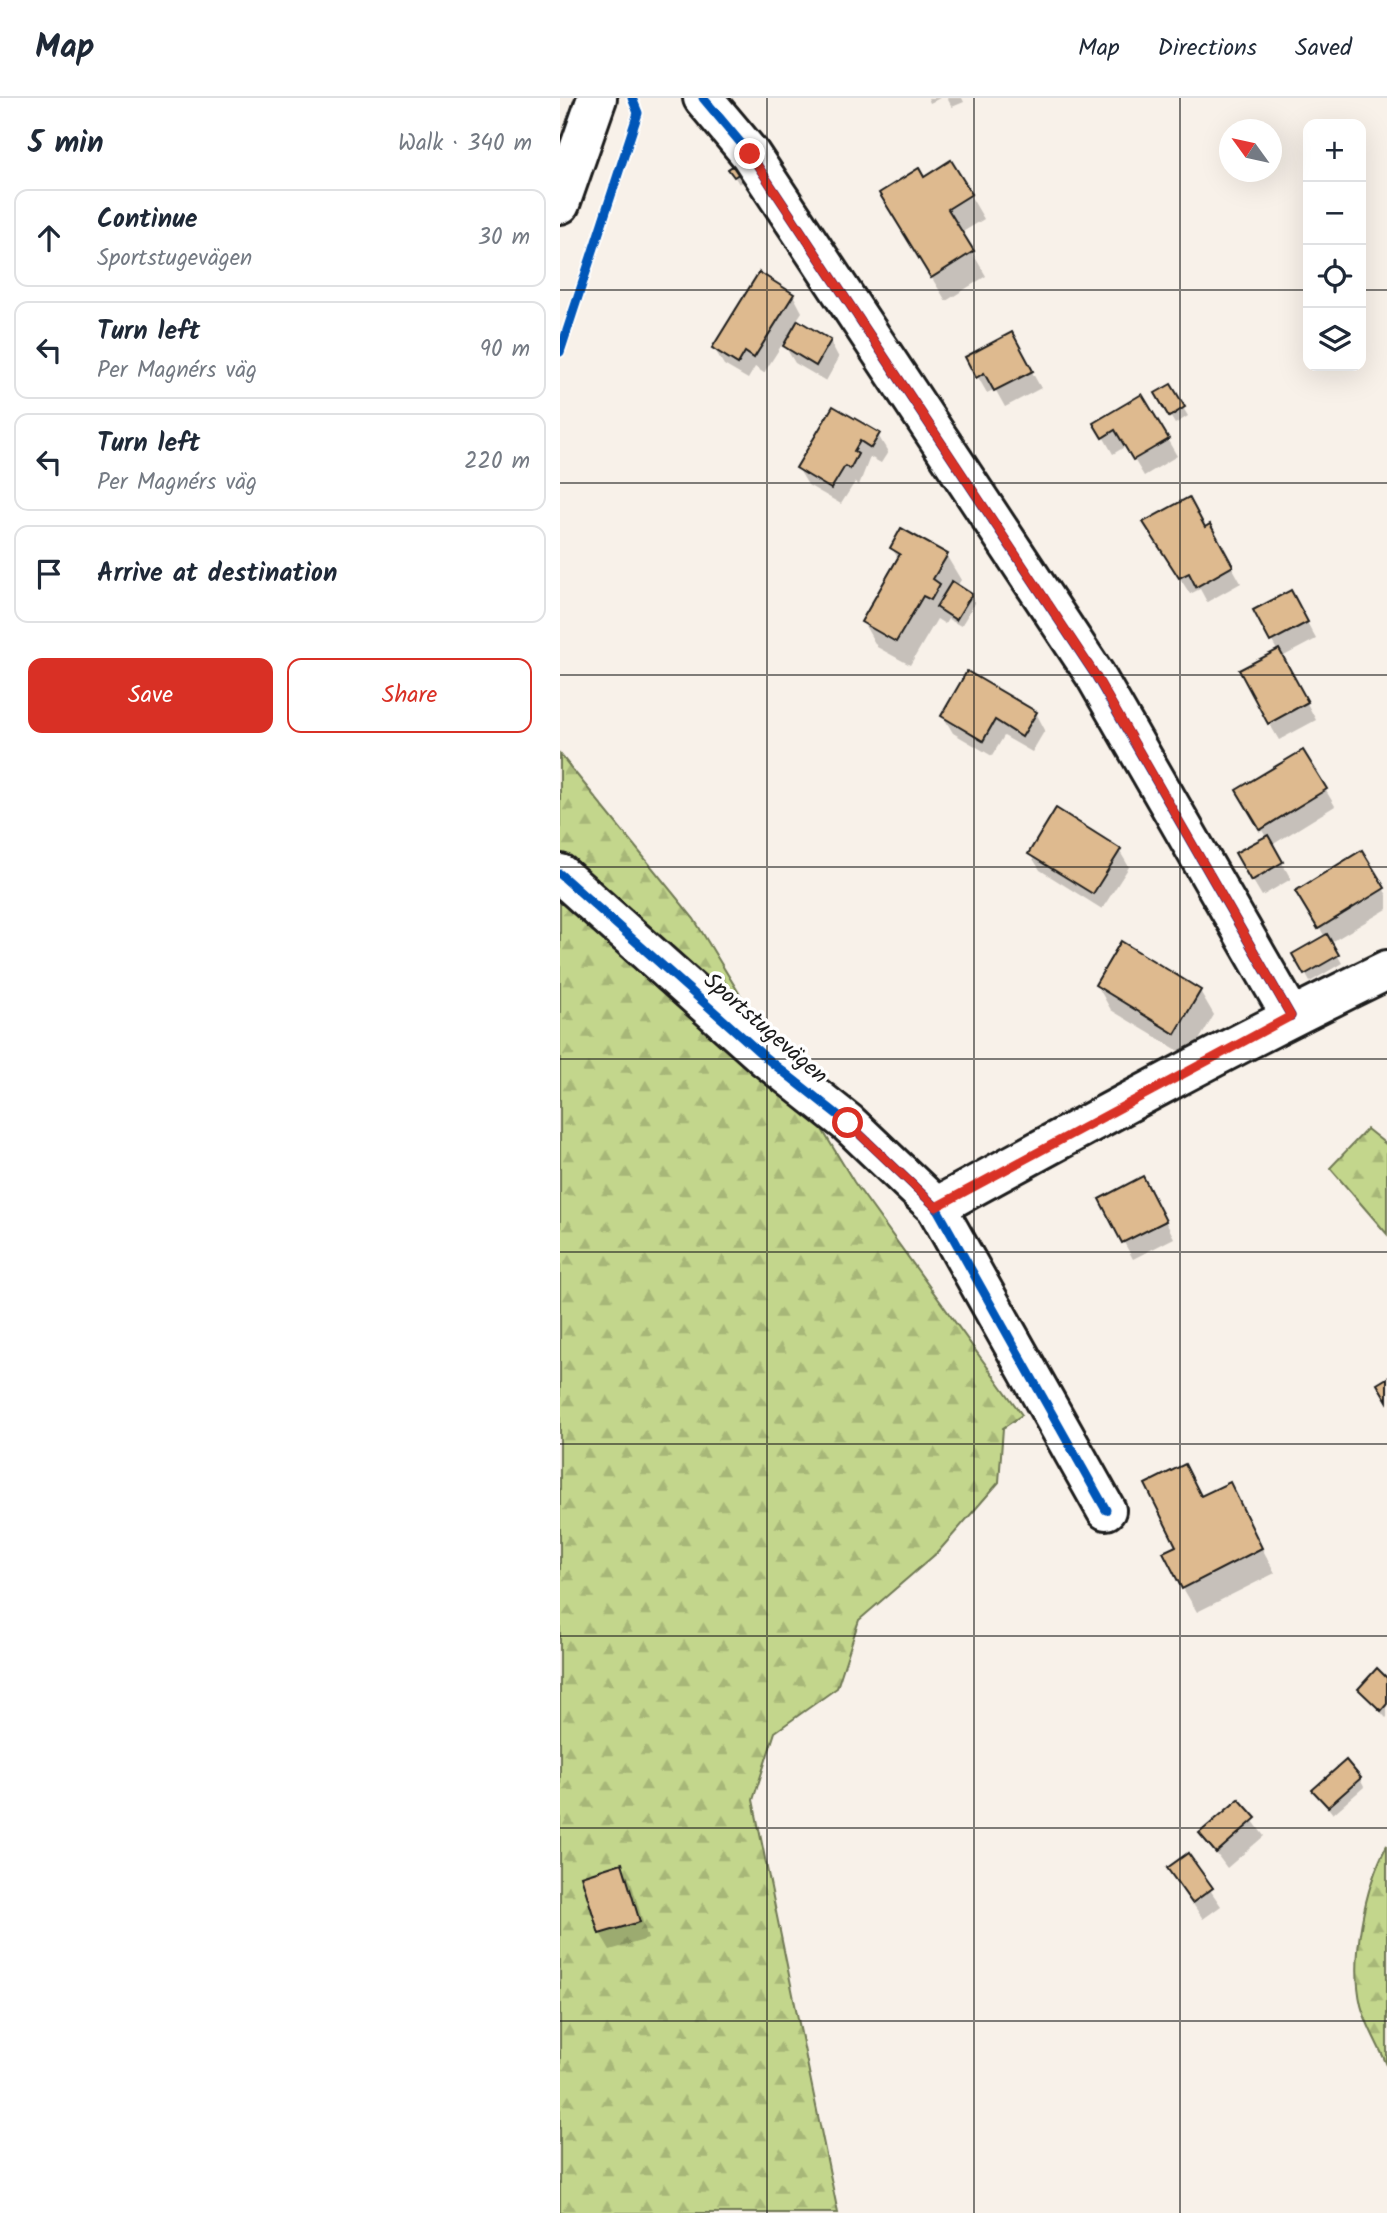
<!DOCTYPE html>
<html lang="en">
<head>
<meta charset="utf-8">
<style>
  :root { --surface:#fff; --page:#f6f6f7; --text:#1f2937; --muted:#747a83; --line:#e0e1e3; --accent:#d93025 }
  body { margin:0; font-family:Kalam,sans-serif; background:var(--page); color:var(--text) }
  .controls { position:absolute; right:21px; top:21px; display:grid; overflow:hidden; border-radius:14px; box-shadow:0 7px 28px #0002 }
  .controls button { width:63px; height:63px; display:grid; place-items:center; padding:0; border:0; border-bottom:2px solid var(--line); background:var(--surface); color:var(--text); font:35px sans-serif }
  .compass { position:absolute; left:659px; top:21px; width:63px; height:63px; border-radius:50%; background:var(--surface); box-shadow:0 7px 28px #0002; rotate:303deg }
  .stop { position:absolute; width:21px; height:21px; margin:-16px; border:5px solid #d93025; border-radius:50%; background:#fff }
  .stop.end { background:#d93025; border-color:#fff; box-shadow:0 2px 7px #0008 }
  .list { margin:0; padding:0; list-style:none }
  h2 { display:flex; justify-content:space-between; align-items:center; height:91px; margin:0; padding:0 28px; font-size:30px }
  h2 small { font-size:23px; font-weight:400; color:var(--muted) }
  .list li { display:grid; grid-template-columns:46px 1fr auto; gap:21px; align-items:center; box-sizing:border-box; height:98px; margin:0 14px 14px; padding:0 14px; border:2px solid var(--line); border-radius:14px }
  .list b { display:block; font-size:26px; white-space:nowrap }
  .list p { margin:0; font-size:23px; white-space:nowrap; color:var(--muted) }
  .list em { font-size:23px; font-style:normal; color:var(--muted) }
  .actions { display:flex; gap:14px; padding:21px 28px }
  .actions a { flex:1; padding:16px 0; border:2px solid var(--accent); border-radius:14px; text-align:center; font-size:24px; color:var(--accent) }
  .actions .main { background:var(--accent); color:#fff }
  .icon { flex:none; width:38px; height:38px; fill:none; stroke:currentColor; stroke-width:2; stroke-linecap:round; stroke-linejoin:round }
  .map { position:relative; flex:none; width:827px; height:2115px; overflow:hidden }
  header { display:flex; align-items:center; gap:42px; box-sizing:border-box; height:98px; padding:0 35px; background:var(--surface); border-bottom:2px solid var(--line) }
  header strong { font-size:33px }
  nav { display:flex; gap:38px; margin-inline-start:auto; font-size:24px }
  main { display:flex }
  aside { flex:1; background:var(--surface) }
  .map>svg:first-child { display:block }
</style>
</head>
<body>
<header>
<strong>Map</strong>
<nav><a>Map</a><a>Directions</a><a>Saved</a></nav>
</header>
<main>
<aside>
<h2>5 min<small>Walk · 340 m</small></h2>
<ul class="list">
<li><svg class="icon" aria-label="ahead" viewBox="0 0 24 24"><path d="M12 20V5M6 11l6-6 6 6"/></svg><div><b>Continue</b><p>Sportstugevägen</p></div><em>30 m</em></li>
<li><svg class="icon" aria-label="left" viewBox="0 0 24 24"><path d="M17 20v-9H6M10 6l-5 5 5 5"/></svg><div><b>Turn left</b><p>Per Magnérs väg</p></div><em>90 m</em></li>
<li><svg class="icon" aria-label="left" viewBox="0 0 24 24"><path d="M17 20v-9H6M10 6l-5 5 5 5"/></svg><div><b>Turn left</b><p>Per Magnérs väg</p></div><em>220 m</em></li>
<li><svg class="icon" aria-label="arrive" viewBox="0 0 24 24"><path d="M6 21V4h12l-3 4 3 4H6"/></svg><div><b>Arrive at destination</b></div></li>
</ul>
<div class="actions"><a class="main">Save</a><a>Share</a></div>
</aside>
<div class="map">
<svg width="827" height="2115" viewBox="0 0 827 2115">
  <defs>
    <pattern id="forest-firs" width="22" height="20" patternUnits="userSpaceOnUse" patternTransform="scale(1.75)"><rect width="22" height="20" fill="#c3d68c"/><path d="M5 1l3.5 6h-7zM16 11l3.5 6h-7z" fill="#a7b778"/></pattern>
  </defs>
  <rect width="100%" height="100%" fill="#f8f1e9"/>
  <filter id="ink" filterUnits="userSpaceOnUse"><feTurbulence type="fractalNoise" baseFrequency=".0143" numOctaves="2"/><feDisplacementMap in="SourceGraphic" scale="14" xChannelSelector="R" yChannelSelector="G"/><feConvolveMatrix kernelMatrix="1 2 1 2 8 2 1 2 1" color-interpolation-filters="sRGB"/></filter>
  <g filter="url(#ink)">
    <!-- forest -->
    <g fill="url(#forest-firs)" stroke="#707954" stroke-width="2">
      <polygon points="0,656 134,821 294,1084 462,1317 443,1330 439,1384 378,1454 299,1522 277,1590 215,1634 193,1702 278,2115 0,2115"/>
      <polygon points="807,1031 827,1047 827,1136 770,1070"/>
      <path d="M827,1747V1967C819,1948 806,1927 801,1907C790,1860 805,1789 827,1747Z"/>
    </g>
    <!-- shadow -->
    <g fill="#0003">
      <polygon points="368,0 380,0 370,5"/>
      <polygon points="387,0 402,0 404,4 392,9"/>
      <polygon points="170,71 194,77 179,86"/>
      <polygon points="363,81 410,97 424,121 401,135 426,178 386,203 335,120"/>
      <polygon points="233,197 242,214 236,223 270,243 279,260 266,283 235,265 223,245 204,275 195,269 188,281 164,267 154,250"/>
      <polygon points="460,253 481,290 445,309 435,291 427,295 407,260"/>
      <polygon points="610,288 628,318 615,326 597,296"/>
      <polygon points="582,298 617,358 584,378 566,348 553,356 536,326"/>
      <polygon points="274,310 318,337 328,354 321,365 310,359 299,387 295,384 281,406 248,387 238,370"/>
      <polygon points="650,429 681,485 647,504 640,491 630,496 595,441"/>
      <polygon points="332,450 386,457 401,482 397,488 411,497 415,505 401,528 388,521 385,526 377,521 350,567 317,549 303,524 339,462"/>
      <polygon points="740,511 756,541 722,559 756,622 719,642 709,625 718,554 695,513"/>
      <polygon points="476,615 485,632 472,654 444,638 432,658 393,635 383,618"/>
      <polygon points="743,654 775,708 712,747 731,781 702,798 677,756 706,739 679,693"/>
      <polygon points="559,752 569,769 542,811 480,772 470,756"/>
      <polygon points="801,754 827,797 827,811 770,845 782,865 750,884 735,857 765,839 738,793"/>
      <polygon points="537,887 640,893 654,917 629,959 551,912"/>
      <polygon points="592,1097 614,1140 573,1161 541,1102"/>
      <polygon points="624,1368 642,1400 669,1387 715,1475 637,1514 623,1490 618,1448"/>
      <polygon points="827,1582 827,1619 826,1620 800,1591"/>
      <polygon points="800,1681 804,1689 773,1716 754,1692"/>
      <polygon points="679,1704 704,1738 667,1770 642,1736"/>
      <polygon points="627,1758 661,1808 643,1821 609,1770"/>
      <polygon points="61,1767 71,1784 88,1841 50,1852 40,1835"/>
    </g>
    <!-- building -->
    <g fill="#deba8f" stroke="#1c1c1c" stroke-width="2">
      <polygon points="185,60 191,68 174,79 168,71"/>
      <polygon points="391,62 412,96 388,111 414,153 371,180 319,95 359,70 364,79"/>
      <polygon points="199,174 234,196 194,260 185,254 178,266 152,250"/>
      <polygon points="238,222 271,242 256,268 223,248"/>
      <polygon points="452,234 473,273 434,293 424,275 416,280 405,259"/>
      <polygon points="611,286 625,309 609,319 595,295"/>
      <polygon points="582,296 609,341 573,362 555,332 542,340 533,325"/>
      <polygon points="273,308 320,335 311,350 300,343 294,353 298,356 290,371 285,368 271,391 236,370"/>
      <polygon points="629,399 645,429 650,426 673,468 636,489 629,475 619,480 583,424"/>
      <polygon points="341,430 388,456 373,481 380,486 371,502 363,498 336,544 301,524 340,456 330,450"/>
      <polygon points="392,483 412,496 396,522 376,509"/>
      <polygon points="731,492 748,524 710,544 693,512"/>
      <polygon points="719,551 748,604 708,626 679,572"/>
      <polygon points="407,573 477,614 462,639 435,622 423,643 381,618"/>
      <polygon points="743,652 767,691 700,732 676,692"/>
      <polygon points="496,710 561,751 533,796 468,756"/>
      <polygon points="708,737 723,764 691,783 675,755"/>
      <polygon points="802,752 825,790 758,831 735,793"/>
      <polygon points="767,836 779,857 744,877 732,856"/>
      <polygon points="561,843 641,892 615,936 535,887"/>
      <polygon points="583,1078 606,1123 562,1145 539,1101"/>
      <polygon points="827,1280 827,1303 817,1286"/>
      <polygon points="625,1366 641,1398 670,1384 702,1450 622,1491 603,1454 616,1448 585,1386"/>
      <polygon points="817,1570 827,1580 827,1606 821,1613 798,1591"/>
      <polygon points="786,1662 801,1680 768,1709 752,1692"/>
      <polygon points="679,1701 696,1720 656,1755 639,1735"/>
      <polygon points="628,1755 653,1790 632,1805 607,1770"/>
      <polygon points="62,1765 80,1824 39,1836 21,1778"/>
    </g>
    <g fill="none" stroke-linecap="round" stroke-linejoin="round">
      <defs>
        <g id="minor">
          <polyline points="143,0 190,56 535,577 731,918"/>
          <polyline points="0,106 37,0"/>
          <polyline points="0,776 206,960 288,1025 376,1109 546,1412"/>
          <path d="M376,1109C525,1027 674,946 827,872"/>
        </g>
      </defs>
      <!-- minor casing -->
      <use href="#minor" stroke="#1c1c1c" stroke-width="44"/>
      <!-- minor -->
      <use href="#minor" stroke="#fff" stroke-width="38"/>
      <defs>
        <g id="cycleway">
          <polyline points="143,0 190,56 535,577 731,918"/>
          <polyline points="0,254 78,15 72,0"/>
          <polyline points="0,776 206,960 288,1025 376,1109 546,1412"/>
        </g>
      </defs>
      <!-- cycleway casing -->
      <use href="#cycleway" stroke="#fff" stroke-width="13"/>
      <!-- cycleway -->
      <use href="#cycleway" stroke="#0057b8" stroke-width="9"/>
    </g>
  </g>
  <g fill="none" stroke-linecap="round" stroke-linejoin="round" filter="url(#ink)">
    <!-- route -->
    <polyline stroke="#d93025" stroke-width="9" points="190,56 536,578 731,918 376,1109 288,1025"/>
  </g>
  <!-- grid -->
  <path fill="none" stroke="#1c1c1c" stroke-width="2" stroke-opacity="0.55" d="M207,0V2115M414,0V2115M620,0V2115M0,192H748M801,192H827M0,385H827M0,577H827M0,769H827M0,961H827M0,1154H827M0,1346H827M0,1538H827M0,1730H827M0,1923H827"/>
  <g text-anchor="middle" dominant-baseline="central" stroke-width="7" stroke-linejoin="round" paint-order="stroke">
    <!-- street labels -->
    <g font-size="23" fill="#1c1c1c" stroke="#fff">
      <text transform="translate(205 931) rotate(41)">Sportstugevägen</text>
    </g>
  </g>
</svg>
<div class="controls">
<button>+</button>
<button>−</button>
<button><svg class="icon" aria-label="locate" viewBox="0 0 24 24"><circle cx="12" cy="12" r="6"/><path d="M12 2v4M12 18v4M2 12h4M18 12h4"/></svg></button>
<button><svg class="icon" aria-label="layers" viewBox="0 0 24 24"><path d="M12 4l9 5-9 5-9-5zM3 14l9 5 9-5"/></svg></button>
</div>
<svg class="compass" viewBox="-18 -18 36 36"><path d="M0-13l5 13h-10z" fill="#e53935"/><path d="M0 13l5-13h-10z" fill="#747a83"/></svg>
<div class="stop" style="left:288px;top:1025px"></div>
<div class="stop end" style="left:190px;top:56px"></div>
</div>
</main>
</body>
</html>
